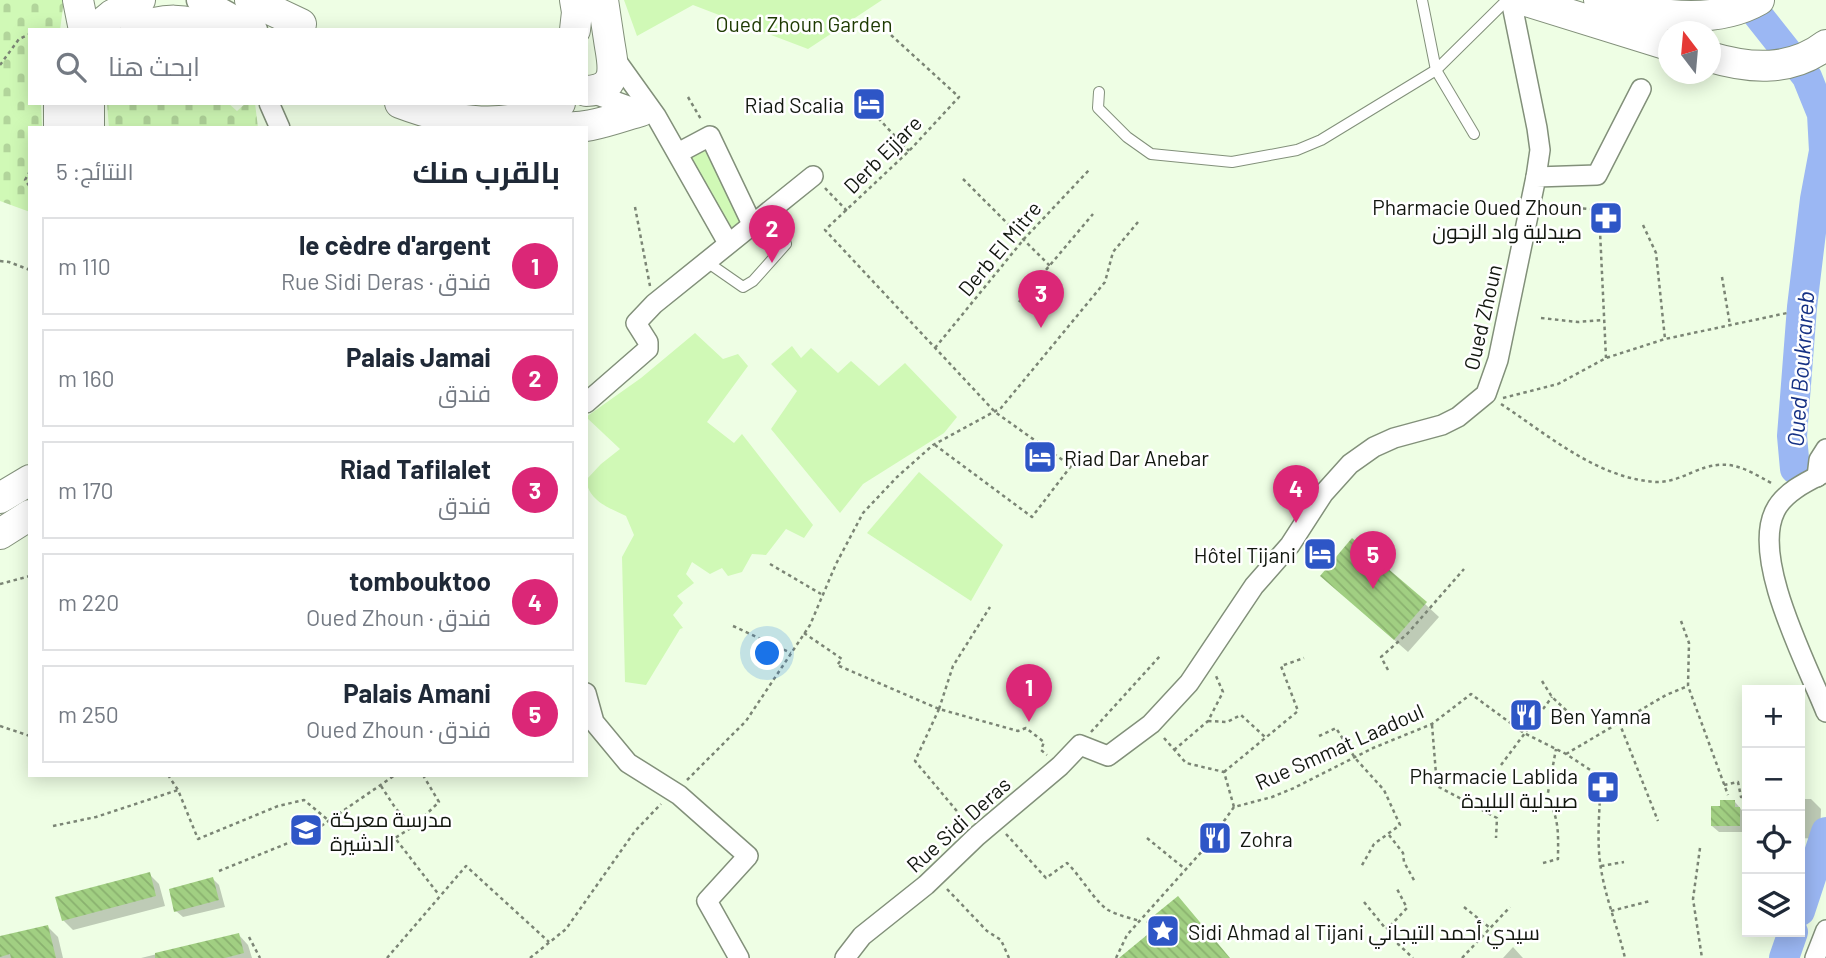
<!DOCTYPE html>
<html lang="ar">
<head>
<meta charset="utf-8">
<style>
  :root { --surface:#fff; --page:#f6f6f7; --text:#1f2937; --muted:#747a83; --line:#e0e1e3; --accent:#db2777 }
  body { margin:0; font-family:Barlow,Cairo,sans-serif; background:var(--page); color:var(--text); direction:rtl }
  .controls { position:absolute; right:21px; bottom:21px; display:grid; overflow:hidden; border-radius:0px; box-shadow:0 4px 18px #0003 }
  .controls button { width:63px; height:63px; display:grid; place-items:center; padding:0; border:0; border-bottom:2px solid var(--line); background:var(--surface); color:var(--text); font:35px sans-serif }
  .compass { position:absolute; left:1658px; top:21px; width:63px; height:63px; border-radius:50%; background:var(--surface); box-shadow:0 4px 18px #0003; rotate:344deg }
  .you { position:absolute; left:768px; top:654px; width:24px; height:24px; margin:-18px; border:5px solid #fff; border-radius:50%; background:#1a73e8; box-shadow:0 0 0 10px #1a73e833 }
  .badge { display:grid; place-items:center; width:46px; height:46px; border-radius:50%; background:var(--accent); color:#fff; font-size:23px; font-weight:700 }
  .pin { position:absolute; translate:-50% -58px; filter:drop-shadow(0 2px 4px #0008) }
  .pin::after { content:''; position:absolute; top:37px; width:24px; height:21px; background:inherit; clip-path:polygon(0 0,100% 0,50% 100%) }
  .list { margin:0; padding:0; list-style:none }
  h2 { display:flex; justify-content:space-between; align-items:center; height:91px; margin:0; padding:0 28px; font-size:30px }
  h2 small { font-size:23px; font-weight:400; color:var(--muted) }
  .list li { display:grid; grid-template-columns:46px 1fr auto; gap:21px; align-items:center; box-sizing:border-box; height:98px; margin:0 14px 14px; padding:0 14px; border:2px solid var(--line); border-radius:0px }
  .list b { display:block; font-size:26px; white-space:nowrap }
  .list p { margin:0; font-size:23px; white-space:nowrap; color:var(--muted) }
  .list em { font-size:23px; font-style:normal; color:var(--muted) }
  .icon { flex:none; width:38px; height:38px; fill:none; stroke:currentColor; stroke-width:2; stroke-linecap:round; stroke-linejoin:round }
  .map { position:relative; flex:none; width:1826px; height:958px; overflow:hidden; direction:ltr }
  .search { position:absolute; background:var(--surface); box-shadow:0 4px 18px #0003; left:28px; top:28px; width:560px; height:77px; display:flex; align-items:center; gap:18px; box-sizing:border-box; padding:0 24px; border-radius:0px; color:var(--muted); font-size:26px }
  .panel { position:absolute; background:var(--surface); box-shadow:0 4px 18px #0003; left:28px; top:126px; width:560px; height:651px; border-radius:0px; direction:rtl }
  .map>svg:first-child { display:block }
</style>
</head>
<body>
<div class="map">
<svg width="1826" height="958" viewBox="0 0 1826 958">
  <defs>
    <pattern id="cemetery-stones" width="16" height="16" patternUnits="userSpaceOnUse" patternTransform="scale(1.75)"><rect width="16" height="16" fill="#d0f9b6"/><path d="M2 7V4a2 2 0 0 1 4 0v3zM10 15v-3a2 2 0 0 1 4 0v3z" fill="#b2d59b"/></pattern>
    <pattern id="building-back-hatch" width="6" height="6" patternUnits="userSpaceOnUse" patternTransform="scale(1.75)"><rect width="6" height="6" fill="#a1cf82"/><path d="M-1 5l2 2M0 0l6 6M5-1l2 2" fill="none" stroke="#8ab16f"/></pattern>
  </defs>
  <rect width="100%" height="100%" fill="#eefee4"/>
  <!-- green -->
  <g fill="#d0f9b6">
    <polygon points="624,0 882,0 808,49 693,5 637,36"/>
    <polygon points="711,137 756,229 734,248 680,153"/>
    <path d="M695,333L723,359L738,354L748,366L707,422L734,443L742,434L813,525L804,538L786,529L766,555L752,554L742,572L728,576L722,568L710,574L692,562L686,574L694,583L677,596L683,603L673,615L683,628L680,629L646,685L625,682L622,557L634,535L626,516C609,508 589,501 586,480L601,464L620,449L586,417L641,378Z"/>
    <polygon points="792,346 801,358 811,348 838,373 851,361 879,386 905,363 957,417 944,433 863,484 840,513 771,429 797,391 771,364"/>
    <polygon points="919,472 1003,545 971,601 867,533"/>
  </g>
  <!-- cemetery -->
  <g fill="url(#cemetery-stones)">
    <polygon points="0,0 64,0 60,30 30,30 30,103 41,103 42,128 30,128 30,212 0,201"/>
    <polygon points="107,103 228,103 237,111 246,103 255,103 258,128 109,128"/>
  </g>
  <!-- shadow -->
  <g fill="#0003">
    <polygon points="1322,576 1425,604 1439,617 1408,652"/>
    <polygon points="1800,799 1811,799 1821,809 1820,839 1800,838"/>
    <polygon points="1735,802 1746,815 1746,832 1719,832 1712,826"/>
    <polygon points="149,874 159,884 165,906 73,930 63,920"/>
    <polygon points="213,879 219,885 225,907 183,917 176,911"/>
    <polygon points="48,927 58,937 63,958 0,958 0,938"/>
    <polygon points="238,934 248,945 252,958 141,958"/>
    <polygon points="1513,947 1522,957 1523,958 1503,958"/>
  </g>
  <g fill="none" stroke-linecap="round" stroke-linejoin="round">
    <!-- river -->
    <g stroke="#9bb7f3" stroke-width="30">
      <polyline points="1746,0 1807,77 1822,114 1824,151 1815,199 1802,307 1792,436 1795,469"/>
      <polyline points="1800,911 1826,832"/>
      <polyline points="1784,958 1793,932"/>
    </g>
  </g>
  <!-- building -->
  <g fill="url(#building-back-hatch)">
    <polygon points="1352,538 1427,602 1394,640 1320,576"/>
    <polygon points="1720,800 1735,800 1735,807 1740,807 1740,826 1711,826 1711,806 1720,806"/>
    <polygon points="150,872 156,896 62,921 55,897"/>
    <polygon points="213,877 219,900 174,912 169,889"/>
    <polygon points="1178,896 1230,958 1119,958 1153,930 1146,922"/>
    <polygon points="48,925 56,958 11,958 10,954 0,957 0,936"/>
    <polygon points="239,933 244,953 225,958 155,958 155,953"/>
  </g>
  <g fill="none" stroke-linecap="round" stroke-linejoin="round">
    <defs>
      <g id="lane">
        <polyline points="1422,0 1436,70 1474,134"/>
        <polyline points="1099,92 1098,108 1127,137 1151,154 1232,162 1297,150 1321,140 1436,70 1507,0"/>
        <polyline points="707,262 743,287 753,281 786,244 784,238 763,216"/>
      </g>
      <g id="street">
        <polyline points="1511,0 1537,128 1540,150 1536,177"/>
        <polyline points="613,56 656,116 728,243"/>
        <polyline points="589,92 642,111"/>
        <polyline points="269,103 280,128"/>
        <polyline points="678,153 710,136 752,224"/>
        <polyline points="586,403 648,349 648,342 636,323 654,304 813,176"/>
        <path d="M1826,472C1808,481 1784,492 1775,511C1751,559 1807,664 1826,712"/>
        <polyline points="1817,477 1819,460 1826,449"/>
        <polyline points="586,693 594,722 628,763 679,795 748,856 707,901 739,958"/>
        <polyline points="845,958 862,936 926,885 977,836 1060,766 1080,745 1108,756 1151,724 1189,683 1254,586 1290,545 1323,494 1350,464 1374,447 1394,438 1442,425 1458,417 1486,394 1498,360 1536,177 1597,175 1641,89"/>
        <polyline points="1815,958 1826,930"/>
      </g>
      <polyline id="secondary" points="200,0 254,30"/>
      <g id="primary">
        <polyline points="78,0 84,30"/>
        <polyline points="250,0 301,24"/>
        <polyline points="1523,0 1668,45"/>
        <path d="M1599,0C1648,15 1712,27 1759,0"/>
        <polyline points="94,30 112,15 140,0"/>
        <path d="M135,30C163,17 186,18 214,30"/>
        <polyline points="575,30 577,12 575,0"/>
        <path d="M1710,57C1750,69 1791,72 1826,45"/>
        <path d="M586,91C622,90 612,62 609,40C607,27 605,13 603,0"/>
        <polyline points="89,103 89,128"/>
        <path d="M400,103C453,123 509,132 560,103"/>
        <path d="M539,114C545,117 551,123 558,125C580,133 619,117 641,111"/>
        <polyline points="59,128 59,103"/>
        <polyline points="0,498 30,480"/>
        <polyline points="0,534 30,515"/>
      </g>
    </defs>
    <!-- lane casing -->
    <use href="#lane" stroke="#82907a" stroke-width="12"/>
    <!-- street casing -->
    <use href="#street" stroke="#82907a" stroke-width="22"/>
    <!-- secondary casing -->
    <use href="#secondary" stroke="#82907a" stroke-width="29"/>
    <!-- primary casing -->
    <use href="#primary" stroke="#82907a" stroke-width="32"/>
    <!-- path -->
    <g stroke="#7b8575" stroke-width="2.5" stroke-dasharray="3.5 3.5" stroke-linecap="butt">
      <polyline points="891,35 959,97 909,151 825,230 995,412 1071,466 1032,517 935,445"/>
      <polyline points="0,65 19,39 30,34"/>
      <polyline points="688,97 702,121"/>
      <polyline points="864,103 909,151"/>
      <polyline points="30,171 25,180 30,187"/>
      <polyline points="963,179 1050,266"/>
      <polyline points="825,188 847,211"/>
      <polyline points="1548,205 1599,210 1606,358"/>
      <polyline points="635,207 650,286"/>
      <polyline points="1643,225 1656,253 1665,339"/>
      <polyline points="0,261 9,262 30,270"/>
      <polyline points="1722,277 1730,325"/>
      <polyline points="1019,302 1093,214"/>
      <polyline points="1541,318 1578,322 1602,320"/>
      <polyline points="935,348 1024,239 1089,170"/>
      <polyline points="1503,398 1558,384 1606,358 1665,339 1787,313"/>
      <path d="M1501,404C1548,435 1598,479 1657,482C1670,482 1682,477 1693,472C1728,457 1742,467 1773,484"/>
      <polyline points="770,564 821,594"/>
      <polyline points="0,584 30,576"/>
      <polyline points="1681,621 1689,643 1688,686 1728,795"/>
      <polyline points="733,626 791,653"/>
      <polyline points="804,633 842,659 837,665 939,709 1018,731 1026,728 1044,742 1041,750 1047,755"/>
      <polyline points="1388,670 1381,657 1408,633 1464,569"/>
      <polyline points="1542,681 1552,697 1568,712"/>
      <polyline points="939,709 915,761 966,822"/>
      <polyline points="939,709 953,666 990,607"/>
      <polyline points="1208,721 1227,722 1241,715 1265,737"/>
      <polyline points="1619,722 1658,821"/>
      <polyline points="1432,725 1437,786 1497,818 1496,838"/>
      <polyline points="0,726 30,736"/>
      <polyline points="1091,732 1160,656"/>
      <polyline points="1319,736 1336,728 1355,758 1384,790 1400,825 1374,844 1361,867"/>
      <polyline points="1164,738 1186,763 1224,772 1234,807"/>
      <polyline points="1174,750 1208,721 1223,692 1216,676"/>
      <polyline points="1566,754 1666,695 1688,686"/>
      <polyline points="1501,765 1552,697"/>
      <polyline points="1224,772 1298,711 1281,666 1304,658"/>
      <polyline points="168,775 178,790 198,839 278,806 304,800 328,820"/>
      <polyline points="423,775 439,802 414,826 395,838 439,895"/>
      <polyline points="687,780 746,721 810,625 836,564 863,513 897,477 933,445 1001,408 1105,282 1113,252 1138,222"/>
      <polyline points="1724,785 1738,782 1741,797 1747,797"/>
      <polyline points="381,786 396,809 414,826"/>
      <polyline points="53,826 96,817 178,790"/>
      <path d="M1006,834L1046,878L1067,863C1079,874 1096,903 1108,910C1117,915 1130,918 1140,921"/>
      <polyline points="1389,835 1403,853 1404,862 1415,882"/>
      <polyline points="1147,838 1185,869"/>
      <polyline points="1700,848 1693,899 1702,958"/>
      <path d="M1543,863L1558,859C1558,837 1560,818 1547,798L1556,749"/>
      <polyline points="1601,866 1624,862"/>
      <polyline points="219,871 308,835 395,775"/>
      <polyline points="947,889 987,931 1001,940 1009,958"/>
      <polyline points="1364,902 1386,929 1390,926 1402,941 1398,944 1413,958"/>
      <polyline points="1464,907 1490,928"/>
      <polyline points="1611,911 1650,901"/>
      <polyline points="1390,926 1407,908 1396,887"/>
      <polyline points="249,937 260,958"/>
      <polyline points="387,958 466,866 549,942"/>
      <polyline points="530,958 566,929 635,831 661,804"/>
      <path d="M1116,958L1127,935L1204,849L1234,807L1272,797L1294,788L1373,748L1432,724L1471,694L1524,733L1566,754L1601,777C1600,807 1596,840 1601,869C1606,900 1618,928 1625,958"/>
      <polyline points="1462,958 1510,907"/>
    </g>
    <!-- lane -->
    <use href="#lane" stroke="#fff" stroke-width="10"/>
    <!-- street -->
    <use href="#street" stroke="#fff" stroke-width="19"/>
    <!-- secondary -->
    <use href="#secondary" stroke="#fff" stroke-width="26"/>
    <!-- primary -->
    <use href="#primary" stroke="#fff" stroke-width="30"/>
  </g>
  <!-- icons -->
  <defs>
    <symbol id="hotel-square" viewBox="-11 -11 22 22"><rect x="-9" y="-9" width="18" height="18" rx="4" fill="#2e56c6" stroke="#fff"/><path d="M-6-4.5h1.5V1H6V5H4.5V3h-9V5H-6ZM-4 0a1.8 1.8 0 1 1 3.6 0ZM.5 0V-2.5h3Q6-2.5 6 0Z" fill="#fff"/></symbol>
    <symbol id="pharmacy-square" viewBox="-11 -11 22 22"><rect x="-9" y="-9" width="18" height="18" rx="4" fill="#2e56c6" stroke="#fff"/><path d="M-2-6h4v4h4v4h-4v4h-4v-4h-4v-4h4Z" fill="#fff"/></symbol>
    <symbol id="restaurant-square" viewBox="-11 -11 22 22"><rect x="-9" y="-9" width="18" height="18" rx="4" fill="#2e56c6" stroke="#fff"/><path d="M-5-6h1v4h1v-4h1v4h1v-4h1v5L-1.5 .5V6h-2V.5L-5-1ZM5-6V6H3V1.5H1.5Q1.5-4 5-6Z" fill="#fff"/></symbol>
    <symbol id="school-square" viewBox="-11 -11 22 22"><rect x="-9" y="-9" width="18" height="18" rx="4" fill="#2e56c6" stroke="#fff"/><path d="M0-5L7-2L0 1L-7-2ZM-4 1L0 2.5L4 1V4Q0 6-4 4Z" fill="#fff"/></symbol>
    <symbol id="sight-square" viewBox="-11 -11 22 22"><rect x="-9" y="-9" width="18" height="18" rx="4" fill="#2e56c6" stroke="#fff"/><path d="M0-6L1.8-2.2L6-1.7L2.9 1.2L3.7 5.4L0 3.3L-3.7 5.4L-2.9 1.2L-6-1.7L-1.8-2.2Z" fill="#fff"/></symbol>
  </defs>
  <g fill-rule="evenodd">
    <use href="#hotel-square" x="850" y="85" width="38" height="38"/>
    <use href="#pharmacy-square" x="1587" y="199" width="38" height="38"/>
    <use href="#hotel-square" x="1021" y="438" width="38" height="38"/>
    <use href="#hotel-square" x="1301" y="535" width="38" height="38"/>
    <use href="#restaurant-square" x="1507" y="696" width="38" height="38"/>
    <use href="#pharmacy-square" x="1584" y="768" width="38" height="38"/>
    <use href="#school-square" x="287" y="811" width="38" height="38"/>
    <use href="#restaurant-square" x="1196" y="819" width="38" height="38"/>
    <use href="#sight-square" x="1144" y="912" width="38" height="38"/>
  </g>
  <g text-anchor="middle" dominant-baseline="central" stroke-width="5" stroke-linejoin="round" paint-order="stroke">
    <!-- park labels -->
    <g font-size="21" fill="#1e3a02" stroke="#fff">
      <text x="804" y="23">Oued Zhoun Garden</text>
    </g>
    <!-- poi labels -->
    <g font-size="21" fill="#12170f" stroke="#fff" text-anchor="start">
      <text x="844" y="104" text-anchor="end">Riad Scalia</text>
      <text x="1582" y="206" text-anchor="end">Pharmacie Oued Zhoun<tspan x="1582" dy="24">صيدلية واد الزحون</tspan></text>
      <text x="1064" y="457">Riad Dar Anebar</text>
      <text x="1296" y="554" text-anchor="end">Hôtel Tijani</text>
      <text x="1550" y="715">Ben Yamna</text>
      <text x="1578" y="775" text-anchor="end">Pharmacie Lablida<tspan x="1578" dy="24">صيدلية البليدة</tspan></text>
      <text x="330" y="818">مدرسة معركة<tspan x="330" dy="24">الدشيرة</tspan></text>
      <text x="1240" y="838">Zohra</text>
      <text x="1188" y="931">Sidi Ahmad al Tijani سيدي أحمد التيجاني</text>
    </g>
    <!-- street labels -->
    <g font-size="21" fill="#12170f" stroke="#fff">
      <text transform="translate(882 154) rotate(-45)">Derb Ejjare</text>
      <text transform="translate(999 248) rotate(-50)">Derb El Mitre</text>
      <text transform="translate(1482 317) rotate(-77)">Oued Zhoun</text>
      <text transform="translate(1339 746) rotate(-24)">Rue Smmat Laadoul</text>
      <text transform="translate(958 824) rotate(-42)">Rue Sidi Deras</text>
    </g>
    <!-- water labels -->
    <g font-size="23" font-style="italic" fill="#153185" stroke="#fff">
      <text transform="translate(1800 369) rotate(-86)">Oued Boukrareb</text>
    </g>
  </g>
</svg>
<div class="controls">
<button>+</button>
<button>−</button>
<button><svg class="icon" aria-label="locate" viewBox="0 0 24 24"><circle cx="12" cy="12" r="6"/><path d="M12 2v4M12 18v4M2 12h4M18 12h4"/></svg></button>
<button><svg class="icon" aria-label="layers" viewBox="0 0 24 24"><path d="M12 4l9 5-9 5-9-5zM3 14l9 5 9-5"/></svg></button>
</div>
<svg class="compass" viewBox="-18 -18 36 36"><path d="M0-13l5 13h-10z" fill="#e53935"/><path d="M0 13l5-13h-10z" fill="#747a83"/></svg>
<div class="you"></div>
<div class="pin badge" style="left:1029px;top:722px">1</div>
<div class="pin badge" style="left:772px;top:263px">2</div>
<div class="pin badge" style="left:1041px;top:328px">3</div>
<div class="pin badge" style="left:1296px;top:523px">4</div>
<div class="pin badge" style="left:1373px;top:589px">5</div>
<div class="search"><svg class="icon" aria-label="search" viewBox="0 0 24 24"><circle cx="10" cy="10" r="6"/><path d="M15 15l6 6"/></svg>ابحث هنا</div>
<section class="panel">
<h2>بالقرب منك<small>النتائج: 5</small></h2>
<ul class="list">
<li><span class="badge">1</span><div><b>le cèdre d'argent</b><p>فندق · Rue Sidi Deras</p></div><em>110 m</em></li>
<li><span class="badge">2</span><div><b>Palais Jamai</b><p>فندق</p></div><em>160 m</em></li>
<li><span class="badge">3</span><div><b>Riad Tafilalet</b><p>فندق</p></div><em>170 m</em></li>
<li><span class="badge">4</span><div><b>tombouktoo</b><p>فندق · Oued Zhoun</p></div><em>220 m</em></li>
<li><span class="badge">5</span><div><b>Palais Amani</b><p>فندق · Oued Zhoun</p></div><em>250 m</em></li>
</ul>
</section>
</div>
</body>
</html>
